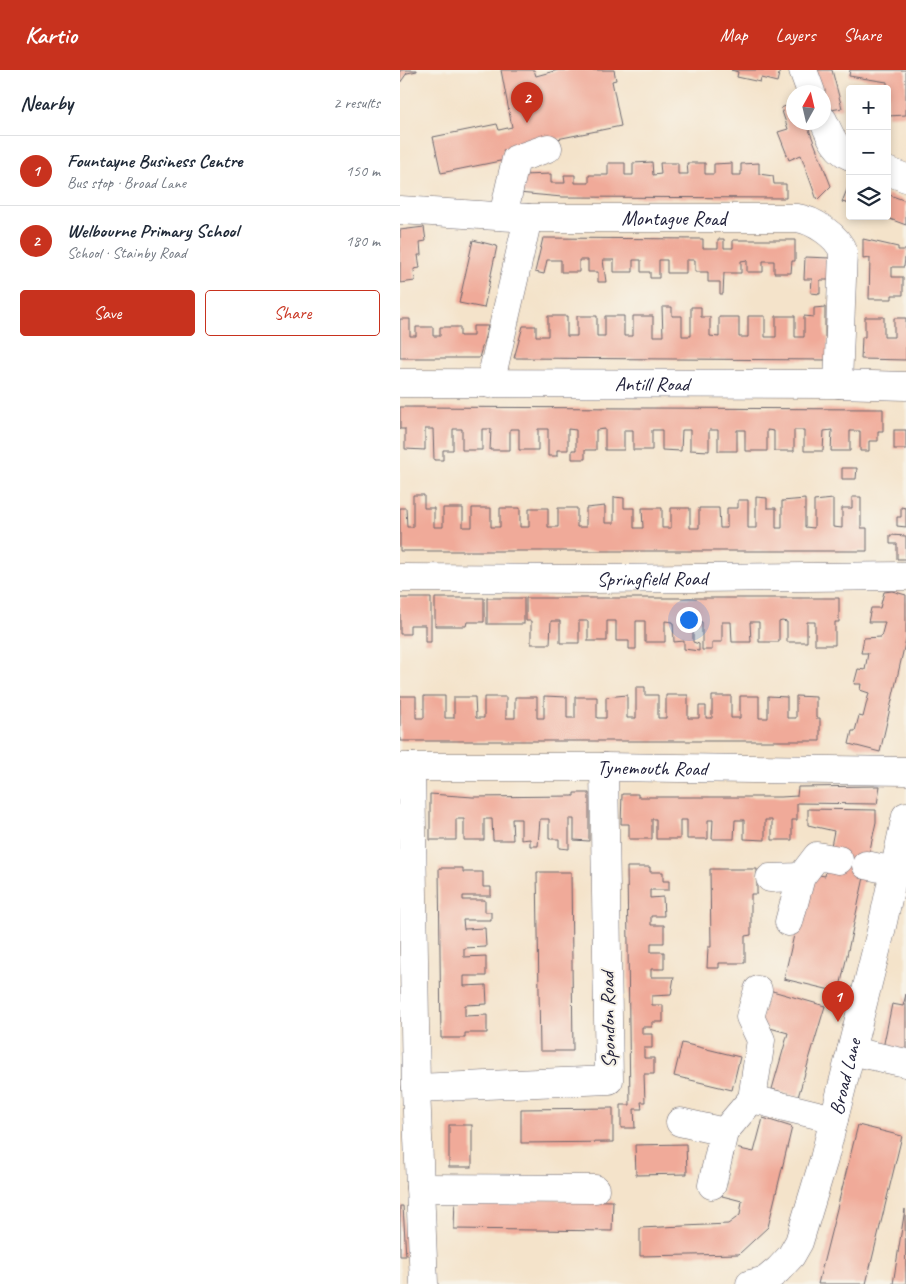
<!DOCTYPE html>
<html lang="en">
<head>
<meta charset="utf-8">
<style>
  :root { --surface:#fff; --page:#f6f6f7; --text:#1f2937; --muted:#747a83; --line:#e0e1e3; --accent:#c8321e }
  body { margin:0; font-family:Caveat,sans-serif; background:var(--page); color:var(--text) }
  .controls { position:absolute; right:15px; top:15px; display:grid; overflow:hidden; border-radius:5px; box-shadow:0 2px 8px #0003 }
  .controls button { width:45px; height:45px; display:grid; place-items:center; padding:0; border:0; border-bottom:1px solid var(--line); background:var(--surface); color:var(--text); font:25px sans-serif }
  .compass { position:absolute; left:386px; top:15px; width:45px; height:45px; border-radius:50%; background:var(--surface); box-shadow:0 2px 8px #0003; rotate:8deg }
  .you { position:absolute; left:288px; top:549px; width:18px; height:18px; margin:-12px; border:4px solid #fff; border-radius:50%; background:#1a73e8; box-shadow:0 0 0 8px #1a73e833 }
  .badge { display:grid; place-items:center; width:32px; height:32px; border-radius:50%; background:var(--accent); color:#fff; font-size:16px; font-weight:700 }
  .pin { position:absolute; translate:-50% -41px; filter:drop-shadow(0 1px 2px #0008) }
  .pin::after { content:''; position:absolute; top:26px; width:18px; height:15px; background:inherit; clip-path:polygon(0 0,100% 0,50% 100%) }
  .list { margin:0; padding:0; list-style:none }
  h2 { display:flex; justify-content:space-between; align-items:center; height:65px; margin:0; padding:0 20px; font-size:21px }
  h2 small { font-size:16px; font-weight:400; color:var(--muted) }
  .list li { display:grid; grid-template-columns:32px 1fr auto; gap:15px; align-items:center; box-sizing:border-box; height:70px; padding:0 20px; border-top:1px solid var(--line) }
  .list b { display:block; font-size:19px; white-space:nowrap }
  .list p { margin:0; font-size:16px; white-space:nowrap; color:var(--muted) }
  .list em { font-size:16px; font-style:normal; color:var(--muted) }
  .actions { display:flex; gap:10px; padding:15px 20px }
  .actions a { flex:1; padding:11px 0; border:1px solid var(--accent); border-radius:5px; text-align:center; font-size:18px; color:var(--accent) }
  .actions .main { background:var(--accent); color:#fff }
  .icon { flex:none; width:28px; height:28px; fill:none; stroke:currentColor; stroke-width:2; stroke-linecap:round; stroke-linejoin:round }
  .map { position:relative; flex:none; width:506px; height:1214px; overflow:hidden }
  header { display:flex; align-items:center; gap:30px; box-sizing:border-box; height:70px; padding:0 25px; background:var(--accent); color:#fff }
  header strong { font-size:24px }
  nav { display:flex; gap:28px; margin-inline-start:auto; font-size:18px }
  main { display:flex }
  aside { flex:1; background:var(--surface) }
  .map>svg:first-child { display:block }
</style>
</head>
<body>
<header>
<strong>Kartio</strong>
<nav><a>Map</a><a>Layers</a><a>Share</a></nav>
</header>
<main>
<aside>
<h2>Nearby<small>2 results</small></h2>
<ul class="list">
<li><span class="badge">1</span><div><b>Fountayne Business Centre</b><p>Bus stop · Broad Lane</p></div><em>150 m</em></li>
<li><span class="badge">2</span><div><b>Welbourne Primary School</b><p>School · Stainby Road</p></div><em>180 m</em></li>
</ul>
<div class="actions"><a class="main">Save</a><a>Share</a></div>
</aside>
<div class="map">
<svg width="506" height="1214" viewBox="0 0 506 1214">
  <rect width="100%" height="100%" fill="#f7f3e8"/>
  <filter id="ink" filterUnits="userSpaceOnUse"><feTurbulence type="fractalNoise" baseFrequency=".02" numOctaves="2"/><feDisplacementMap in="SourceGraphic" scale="10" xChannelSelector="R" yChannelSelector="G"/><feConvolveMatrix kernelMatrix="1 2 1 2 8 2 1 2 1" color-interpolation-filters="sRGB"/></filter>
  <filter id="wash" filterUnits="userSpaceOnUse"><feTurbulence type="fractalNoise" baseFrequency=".0096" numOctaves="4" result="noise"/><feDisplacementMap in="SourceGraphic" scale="20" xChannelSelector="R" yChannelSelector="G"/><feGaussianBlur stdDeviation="1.12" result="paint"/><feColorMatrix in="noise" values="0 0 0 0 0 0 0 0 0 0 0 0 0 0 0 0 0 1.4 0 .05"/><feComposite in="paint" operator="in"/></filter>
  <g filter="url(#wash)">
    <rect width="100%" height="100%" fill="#f4e3ca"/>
    <g id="blocks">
      <!-- building -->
      <g fill="#f0aa99">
        <polygon points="0,0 17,0 17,1 7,3 0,13"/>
        <polygon points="101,0 134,0 136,6 158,0 214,0 216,10 212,11 221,56 103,80 105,90 41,103 33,67 97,54 99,60 112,57"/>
        <polygon points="331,0 380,0 377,12 361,8 360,12 337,7 338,2"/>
        <polygon points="411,0 432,0 442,38 426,41 424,22"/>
        <polygon points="450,0 506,0 506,45 488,46 487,12 449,6"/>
        <polygon points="393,33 393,52 406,52 431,116 417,130 401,85 389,90 378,62 388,59 381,38"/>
        <polygon points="252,92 253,105 261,104 260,93 278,93 278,104 288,104 287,93 305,93 305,104 314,104 314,94 332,93 332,105 341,105 341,94 359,93 359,104 373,106 374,114 386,114 386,128 162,127 118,123 122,105 151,104 151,113 165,113 164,105 175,105 175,113 189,113 189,105 208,105 208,93 225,93 225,105 233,105 233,93"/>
        <polygon points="450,112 450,134 442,132"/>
        <polygon points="487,124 506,131 506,155 482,146 487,146"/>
        <polygon points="24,157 26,171 20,172 21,185 18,185 20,198 14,199 15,211 0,213 0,160"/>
        <polygon points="143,168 303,169 303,178 318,178 318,169 324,169 324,178 333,178 333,170 395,170 395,191 392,191 391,203 374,203 374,191 363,191 363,202 347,202 347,190 341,191 341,203 324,203 323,224 320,224 320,212 308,212 308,202 295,202 295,190 286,190 286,203 267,203 267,190 259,190 259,208 250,208 250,202 241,202 241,190 233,190 233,202 214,202 214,190 203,190 206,212 198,212 198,202 188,202 188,190 179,190 179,202 161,202 161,190 147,190 144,204 135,202"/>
        <polygon points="463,169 498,177 498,180 506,180 504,197 492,197 492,207 503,207 503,225 492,225 492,229 469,229 470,188 463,189"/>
        <polygon points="73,170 97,176 84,238 59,233"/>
        <polygon points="405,187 430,188 430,210 420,210 420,224 411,223 412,209 404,209"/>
        <polygon points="262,237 272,237 272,246 282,246 282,266 291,266 291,237 301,237 301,247 310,247 310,266 319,267 319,247 339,247 339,267 348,267 348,246 365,246 365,267 376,267 376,246 395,246 395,267 404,267 404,246 414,247 414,238 425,237 425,267 428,267 428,290 114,288 123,256 136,256 136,266 148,266 148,246 167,246 167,266 177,266 177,246 197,246 197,266 205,266 205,246 224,246 224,266 233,266 233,246 253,246 253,266 263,266"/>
        <polygon points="465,247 484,247 484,267 494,267 494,248 506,248 506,290 461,289 462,267 465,267"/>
        <polygon points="0,249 10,249 10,266 16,266 16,257 33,257 33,266 40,266 40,257 60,257 60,266 73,266 73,256 88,256 79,288 0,288"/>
        <polygon points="0,337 483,339 483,361 478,361 478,371 469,371 469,381 460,381 460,361 450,361 450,381 431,381 432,360 424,361 423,381 404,381 404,360 394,360 394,381 374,381 374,361 367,360 367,381 345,381 345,360 337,360 337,381 318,381 318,360 309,360 309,381 290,380 290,360 282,360 281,381 262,380 262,360 252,360 252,380 233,380 233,360 224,360 224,380 205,380 205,359 196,360 196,380 185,380 185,389 172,389 172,380 176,380 176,360 168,359 168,380 157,380 157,386 148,386 148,359 138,359 138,380 119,380 119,359 110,359 110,380 90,380 91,359 82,359 82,380 62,380 62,359 53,359 53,380 43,380 43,390 34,390 33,359 25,359 25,380 5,379 5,359 0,359"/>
        <rect x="494" y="360" width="12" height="19"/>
        <polygon points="442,398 457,398 456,409 442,409"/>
        <polygon points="13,425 24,425 24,438 34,438 34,457 43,457 43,438 63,438 63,457 72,457 72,438 91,438 91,457 100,457 100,438 120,438 120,457 129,457 129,438 148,438 148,457 158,457 158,438 177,438 177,457 186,457 186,438 205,436 205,453 214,453 214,427 224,428 224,438 234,438 234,458 243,458 242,438 262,438 262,458 271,458 271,438 290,438 290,458 299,458 299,438 319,438 320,458 327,458 327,438 338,438 338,430 348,430 348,458 356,458 356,427 367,428 367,438 376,438 376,458 382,458 382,431 405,429 405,457 414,458 414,431 433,429 433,457 442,458 442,438 452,438 452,427 461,427 461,458 467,458 467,481 0,481 0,438 6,438 7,457 13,457"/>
        <polygon points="501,437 506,438 506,457 497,456 497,447 501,447"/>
        <polygon points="490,465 506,466 506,489 497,489 497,474 490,474"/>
        <polygon points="492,521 506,525 506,569 480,682 449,674 452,661 455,661 459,646 463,647 469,623 460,620 461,614 454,614 458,599 465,600 468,583 461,583 464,568 481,567 485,552 468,552 471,538 480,538 484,522"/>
        <polygon points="0,528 31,528 31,572 25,572 25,555 10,555 10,564 0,564"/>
        <polygon points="35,528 84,528 84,552 67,552 66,556 35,556"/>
        <rect x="87" y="528" width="37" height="26"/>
        <polygon points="126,528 439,528 439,552 435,552 435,575 415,575 415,552 407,552 407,572 387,572 387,552 382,551 379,552 379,572 359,572 359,552 350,552 351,572 332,572 331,552 322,552 322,572 312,572 312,580 302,580 302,552 293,551 293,572 299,574 299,581 284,579 284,571 274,572 273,552 265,551 265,572 245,572 245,551 236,551 236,579 229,579 229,571 216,571 216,551 207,551 207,571 188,571 188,551 179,551 179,573 160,573 160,551 151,551 150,574 131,574 131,551 126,551"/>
        <polygon points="236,617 245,617 245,625 258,625 258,648 266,648 266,625 288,625 288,648 299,648 299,636 306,636 306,648 312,648 312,626 331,626 331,648 340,648 340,626 359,626 359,648 368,648 368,626 387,627 387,648 396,648 396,626 416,627 416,648 420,648 420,671 0,671 0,626 16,626 16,648 24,648 24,626 45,626 45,648 54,648 54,627 75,627 76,648 84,648 84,627 106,627 106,648 115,648 115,627 137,627 137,648 144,648 144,626 167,627 167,648 175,648 175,627 197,627 197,648 206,648 206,627 227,625 227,648 236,648"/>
        <polygon points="480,716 477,734 397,733 397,750 392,750 392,770 372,770 372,750 365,750 365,770 344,769 344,750 335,750 334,769 312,769 313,750 308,750 308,769 287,769 287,750 280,750 280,769 256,769 256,749 252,749 252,769 229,769 229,754 221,754 222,724 238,724 238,727 381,727 397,726 398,717"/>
        <polygon points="174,723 189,723 189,771 174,770 174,749 169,749 169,779 159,778 159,769 149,769 149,749 140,749 138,776 130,776 130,769 121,770 121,749 112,749 113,770 93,770 92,749 84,749 84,770 64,770 64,749 56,749 56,770 30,770 30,724 73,727 174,726"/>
        <polygon points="408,739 476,740 476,752 439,922 384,909 406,812 413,804 425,806 434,761 408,755"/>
        <polygon points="227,797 250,797 250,802 263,802 263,811 269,811 269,820 250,820 250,828 263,827 264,846 251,846 251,855 264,855 264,873 251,873 251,882 264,882 264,899 251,899 251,907 274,907 271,925 252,926 252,935 263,935 263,952 252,952 252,957 242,957 242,964 252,964 252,978 244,978 244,988 254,988 254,1004 244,1004 245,1032 241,1032 242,1039 234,1039 235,1058 221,1058 221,1035 230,1035"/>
        <polygon points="39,798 63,798 63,802 83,802 83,817 91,817 91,826 63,826 63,830 85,830 85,842 91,842 91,850 63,850 64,859 85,858 86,877 64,878 64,887 86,886 86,906 64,906 64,916 86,915 87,934 65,935 65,946 87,945 87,963 65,963 65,968 41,968"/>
        <polygon points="310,799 357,799 357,824 351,824 351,865 345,866 345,893 319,893 319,898 307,898 308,877 311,877"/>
        <polygon points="137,802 171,802 173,981 140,981"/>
        <polygon points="369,920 425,936 398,1027 372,1019 388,963 359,955"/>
        <polygon points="506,924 506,983 483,978 492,934 503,936"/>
        <polygon points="282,973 340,987 332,1020 274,1006"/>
        <polygon points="213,1038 213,1072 121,1073 121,1039"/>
        <polygon points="363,1048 392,1057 368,1157 339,1184 240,1186 240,1158 328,1154 340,1145 342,1131 322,1126 335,1078 354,1082"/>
        <rect x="49" y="1055" width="23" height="42"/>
        <polygon points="458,1055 502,1066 466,1214 418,1214"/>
        <polygon points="286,1074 287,1104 236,1105 235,1075"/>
        <polygon points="55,1128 213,1131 212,1161 54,1159"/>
        <polygon points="0,1136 3,1136 6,1186 0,1186"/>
        <polygon points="505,1139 506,1214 493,1214"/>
      </g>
    </g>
  </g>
  <g filter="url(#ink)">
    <use href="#blocks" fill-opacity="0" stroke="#6c666d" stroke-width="1"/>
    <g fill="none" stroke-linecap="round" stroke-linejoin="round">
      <defs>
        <g id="minor">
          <polyline points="403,0 411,22"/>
          <path d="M423,50C430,64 434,79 450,86"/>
          <polyline points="487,101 506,108"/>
          <path id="s1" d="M0,140L128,148H397C413,150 438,166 443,182L438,314"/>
          <polyline points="103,146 116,89 148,78"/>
          <path id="s2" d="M0,313L438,314L506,316"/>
          <polyline points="90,314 128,148"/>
          <path id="s3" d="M0,508L193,509L506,506"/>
          <path id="s4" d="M0,697H204L506,701"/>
          <polyline points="11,697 16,1018 24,1214"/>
          <polyline points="466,795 494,801"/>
          <polyline points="370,808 401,807"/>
          <polyline points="389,852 401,807 417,786 439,790"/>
          <polyline points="451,981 506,993"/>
          <polyline points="16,1018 209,1010 204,697"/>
          <polyline points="352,1029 361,970 350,947 358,920"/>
          <polyline points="280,1052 324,1062 352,1029 434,1049"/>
          <polyline points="312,1115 324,1062"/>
          <polyline points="20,1118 195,1119"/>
        </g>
        <g id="major">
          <path id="s5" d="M350,1214L366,1210L378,1200L391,1186L399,1172L424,1089L481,861L506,746"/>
        </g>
      </defs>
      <!-- minor casing -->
      <use href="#minor" stroke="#6c666d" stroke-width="29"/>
      <!-- major casing -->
      <use href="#major" stroke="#6c666d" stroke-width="29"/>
      <!-- minor -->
      <use href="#minor" stroke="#fff" stroke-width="28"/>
      <!-- major -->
      <use href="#major" stroke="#fff" stroke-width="28"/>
    </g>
  </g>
  <g text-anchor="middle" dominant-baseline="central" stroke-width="4" stroke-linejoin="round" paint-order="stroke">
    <!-- street labels -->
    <g font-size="20" fill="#22223b" stroke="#f7f3e8">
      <text stroke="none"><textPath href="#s1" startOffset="274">Montague Road</textPath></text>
      <text stroke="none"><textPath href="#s2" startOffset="252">Antill Road</textPath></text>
      <text stroke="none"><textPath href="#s3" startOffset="252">Springfield Road</textPath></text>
      <text stroke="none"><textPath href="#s4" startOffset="252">Tynemouth Road</textPath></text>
      <text transform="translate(208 950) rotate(-91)">Spondon Road</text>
      <text stroke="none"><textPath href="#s5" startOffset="239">Broad Lane</textPath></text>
    </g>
  </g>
</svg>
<div class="controls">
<button>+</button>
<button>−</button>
<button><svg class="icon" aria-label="layers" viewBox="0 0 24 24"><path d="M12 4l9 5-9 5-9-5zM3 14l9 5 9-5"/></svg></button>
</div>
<svg class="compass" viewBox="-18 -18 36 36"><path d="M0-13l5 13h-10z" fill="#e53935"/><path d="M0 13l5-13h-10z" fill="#747a83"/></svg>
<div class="you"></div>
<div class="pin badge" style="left:438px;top:952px">1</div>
<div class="pin badge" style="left:127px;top:53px">2</div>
</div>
</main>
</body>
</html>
